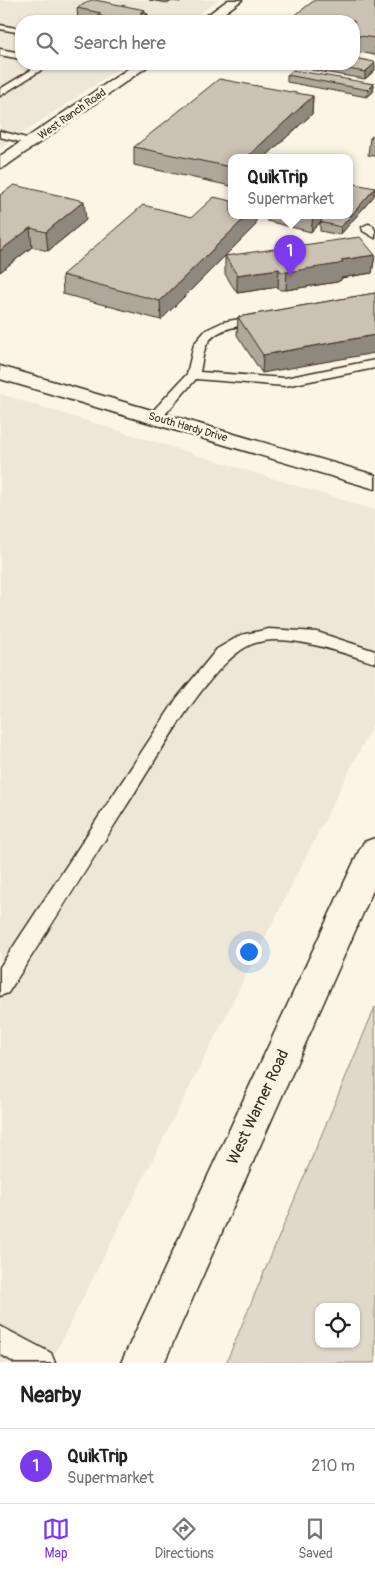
<!DOCTYPE html>
<html lang="en">
<head>
<meta charset="utf-8">
<style>
  :root { --surface:#fff; --page:#f2f2f2; --text:#202124; --muted:#757577; --line:#e0e0e0; --accent:#7c3aed }
  body { margin:0; font-family:Pangolin,sans-serif; background:var(--page); color:var(--text) }
  .controls { position:absolute; right:15px; bottom:15px; display:grid; overflow:hidden; border-radius:10px; box-shadow:0 1px 4px #0004 }
  .controls button { width:45px; height:45px; display:grid; place-items:center; padding:0; border:0; border-bottom:1px solid var(--line); background:var(--surface); color:var(--text); font:25px sans-serif }
  .you { position:absolute; left:248px; top:951px; width:18px; height:18px; margin:-12px; border:4px solid #fff; border-radius:50%; background:#1a73e8; box-shadow:0 0 0 8px #1a73e833 }
  .badge { display:grid; place-items:center; width:32px; height:32px; border-radius:50%; background:var(--accent); color:#fff; font-size:16px; font-weight:700 }
  .pin { position:absolute; translate:-50% -41px; filter:drop-shadow(0 1px 2px #0008) }
  .pin::after { content:''; position:absolute; top:26px; width:18px; height:15px; background:inherit; clip-path:polygon(0 0,100% 0,50% 100%) }
  .popup { position:absolute; left:228px; top:154px; width:125px; height:65px; box-sizing:border-box; display:grid; place-content:center; border-radius:10px; background:var(--surface); filter:drop-shadow(0 1px 4px #0005); font-size:16px; white-space:nowrap; color:var(--muted) }
  .popup b { font-size:19px; color:var(--text) }
  .popup::after { content:''; position:absolute; left:50%; top:100%; margin-left:-10px; border:10px solid transparent; border-top-color:var(--surface) }
  .list { margin:0; padding:0; list-style:none }
  h2 { display:flex; justify-content:space-between; align-items:center; height:65px; margin:0; padding:0 20px; font-size:21px }
  h2 small { font-size:16px; font-weight:400; color:var(--muted) }
  .list li { display:grid; grid-template-columns:32px 1fr auto; gap:15px; align-items:center; box-sizing:border-box; height:75px; padding:0 20px; border-top:1px solid var(--line) }
  .list b { display:block; font-size:19px; white-space:nowrap }
  .list p { margin:0; font-size:16px; white-space:nowrap; color:var(--muted) }
  .list em { font-size:16px; font-style:normal; color:var(--muted) }
  .icon { flex:none; width:28px; height:28px; fill:none; stroke:currentColor; stroke-width:2; stroke-linecap:round; stroke-linejoin:round }
  .map { position:relative; flex:none; width:375px; height:1363px; overflow:hidden }
  .search { position:absolute; background:var(--surface); box-shadow:0 1px 4px #0004; left:15px; right:15px; top:15px; height:55px; display:flex; align-items:center; gap:12px; box-sizing:border-box; padding:0 18px; border-radius:20px; color:var(--muted); font-size:19px }
  .sheet { height:140px; background:var(--surface) }
  nav { display:flex; justify-content:space-around; align-items:center; box-sizing:border-box; height:70px; border-top:1px solid var(--line); background:var(--surface); font-size:14px; color:var(--muted) }
  nav a { display:grid; justify-items:center; gap:2px }
  nav .on { color:var(--accent) }
  .map>svg:first-child { display:block }
</style>
</head>
<body>
<div class="map">
<svg width="375" height="1363" viewBox="0 0 375 1363">
  <rect width="100%" height="100%" fill="#fcf5e5"/>
  <filter id="ink" filterUnits="userSpaceOnUse"><feTurbulence type="fractalNoise" baseFrequency=".02" numOctaves="2"/><feDisplacementMap in="SourceGraphic" scale="10" xChannelSelector="R" yChannelSelector="G"/><feConvolveMatrix kernelMatrix="1 2 1 2 8 2 1 2 1" color-interpolation-filters="sRGB"/></filter>
  <g filter="url(#ink)">
    <!-- built -->
    <g fill="#eee6d6">
      <polygon points="0,0 219,0 188,21 21,21 21,64 126,64 0,148"/>
      <polygon points="0,394 375,510 375,720 50,1363 0,1363"/>
    </g>
    <!-- green -->
    <path fill="#e0d8c8" stroke="#8e8173" fill-rule="evenodd" d="M375,1007V1363H226ZM319,1307H356V1344H319Z"/>
    <g fill="none" stroke-linecap="round" stroke-linejoin="round">
      <defs>
        <g id="service">
          <polygon points="0,25 21,29 21,33 0,29"/>
          <polygon points="0,49 21,53 21,59 0,55"/>
          <polygon points="41,64 51,64 0,96 0,89"/>
          <polygon points="0,131 34,140 36,142 31,145 0,137"/>
          <polygon points="368,224 372,225 375,230 375,238 363,231 362,227"/>
          <path d="M261,315L267,319L265,322C247,326 218,325 207,344C203,351 202,363 200,372L285,378L375,360V368L285,386L196,379L160,420H150L148,417L150,414L187,374L194,344L206,330L223,322Z"/>
          <path d="M269,629L317,632L375,651V663C342,653 283,630 250,645C208,664 152,767 125,808C86,870 47,932 8,993L0,996V967L177,698L217,649L241,635Z"/>
          <polygon points="0,1326 51,1353 55,1363 15,1363 0,1354"/>
        </g>
        <g id="minor">
          <polygon points="228,0 242,0 213,21 199,21"/>
          <polygon points="135,64 151,64 6,166 0,168 0,156"/>
          <polygon points="0,366 375,475 375,489 0,379"/>
        </g>
        <polygon id="secondary" points="375,838 375,886 164,1363 121,1363 359,851 364,842"/>
      </defs>
      <!-- service casing -->
      <use href="#service" stroke="#3b2a1e" stroke-width="3"/>
      <!-- minor casing -->
      <use href="#minor" stroke="#3b2a1e" stroke-width="3"/>
      <!-- secondary casing -->
      <use href="#secondary" stroke="#3b2a1e" stroke-width="3"/>
      <!-- service -->
      <use href="#service" fill="#fcf5e5" fill-rule="evenodd"/>
      <!-- minor -->
      <use href="#minor" fill="#fcf5e5" fill-rule="evenodd"/>
      <!-- secondary -->
      <use href="#secondary" fill="#fcf5e5" fill-rule="evenodd"/>
    </g>
    <!-- wall -->
    <g fill="#afa79a" stroke="#3b2a1e">
      <polygon points="149,0 183,0 180,2 172,1 168,3"/>
      <polygon points="375,0 375,55 354,51 354,21"/>
      <polygon points="77,8 145,14 149,21 84,21 78,20"/>
      <polygon points="277,64 354,64 375,70 365,79 311,70 312,64 306,69"/>
      <polygon points="287,75 374,84 373,92 367,97 287,82"/>
      <polygon points="313,96 312,114 265,157 231,157 231,186 134,165 134,147"/>
      <polygon points="375,134 375,156 368,155 370,138"/>
      <polygon points="375,188 374,196 340,235 320,231 320,222 327,215 311,232 267,221 268,215 349,215"/>
      <polygon points="0,195 86,220 48,251 32,247 0,272"/>
      <polygon points="192,217 256,225 225,256 375,255 372,273 341,278 341,280 337,282 286,290 280,290 278,287 237,293 225,274 225,256 161,320 63,294 62,275"/>
      <polygon points="375,293 262,373 237,335 238,317"/>
    </g>
    <!-- shaded-wall -->
    <g fill="#8f887d" stroke="#3b2a1e">
      <polygon points="168,0 172,0 172,1 168,3"/>
      <polygon points="145,10 145,16 148,14 149,21 135,21 140,13"/>
      <polygon points="375,63 375,70 365,79 365,72"/>
      <polygon points="306,64 312,64 306,69"/>
      <polygon points="374,84 373,92 367,97 368,90"/>
      <polygon points="313,96 312,114 265,157 247,157"/>
      <polygon points="375,188 374,196 340,235 341,227"/>
      <polygon points="84,201 86,220 48,251 46,232"/>
      <polygon points="248,215 256,215 256,225 161,320 160,301"/>
      <polygon points="315,215 327,215 311,232 313,217"/>
      <polygon points="30,228 32,247 0,272 0,251"/>
      <polygon points="375,255 372,273 341,278 341,280 337,282 286,290 287,272 341,260"/>
      <polygon points="279,269 278,287 237,293 237,275"/>
      <polygon points="375,335 375,353 262,373 263,355"/>
    </g>
    <!-- building -->
    <g fill="#ccc2b3" stroke="#3b2a1e">
      <polygon points="91,0 95,0 145,10 140,13 148,14 135,21 133,21 109,18 97,15 101,13 77,8"/>
      <polygon points="315,0 375,0 375,38 354,35 354,21 287,21"/>
      <polygon points="354,58 375,62 375,63 365,72 319,64 354,64"/>
      <polygon points="293,70 374,84 368,90 287,75"/>
      <polygon points="219,79 313,96 247,157 231,157 231,167 134,147"/>
      <polygon points="375,134 375,139 370,138"/>
      <polygon points="355,184 375,188 341,227 320,222 327,215 349,215 349,191"/>
      <polygon points="14,185 84,201 46,232 30,228 0,251 0,195"/>
      <polygon points="214,197 231,201 231,215 248,215 160,301 62,275 143,205 192,217"/>
      <polygon points="301,215 315,215 313,217"/>
      <polygon points="360,237 375,255 341,260 343,262 339,264 287,272 281,272 279,269 237,275 225,256"/>
      <polygon points="375,293 375,335 263,355 238,317"/>
    </g>
  </g>
  <g text-anchor="middle" dominant-baseline="central" stroke-width="5" stroke-linejoin="round" paint-order="stroke">
    <!-- far-street labels -->
    <g font-size="11" fill="#3b2a1e" stroke="#fcf5e5">
      <text transform="translate(72 114) rotate(-35)">West Ranch Road</text>
      <text transform="translate(188 427) rotate(16)">South Hardy Drive</text>
    </g>
    <!-- near-street labels -->
    <g font-size="16" fill="#3b2a1e" stroke="#fcf5e5">
      <text transform="translate(258 1107) rotate(-65)">West Warner Road</text>
    </g>
  </g>
</svg>
<div class="controls">
<button><svg class="icon" aria-label="locate" viewBox="0 0 24 24"><circle cx="12" cy="12" r="6"/><path d="M12 2v4M12 18v4M2 12h4M18 12h4"/></svg></button>
</div>
<div class="you"></div>
<div class="pin badge" style="left:290px;top:276px">1</div>
<div class="popup"><b>QuikTrip</b>Supermarket</div>
<div class="search"><svg class="icon" aria-label="search" viewBox="0 0 24 24"><circle cx="10" cy="10" r="6"/><path d="M15 15l6 6"/></svg>Search here</div>
</div>
<section class="sheet">
<h2>Nearby<small></small></h2>
<ul class="list">
<li><span class="badge">1</span><div><b>QuikTrip</b><p>Supermarket</p></div><em>210 m</em></li>
</ul>
</section>
<nav>
<a class="on"><svg class="icon" aria-label="map" viewBox="0 0 24 24"><path d="M3 6l6-2 6 2 6-2v14l-6 2-6-2-6 2zM9 4v14M15 6v14"/></svg>Map</a>
<a><svg class="icon" aria-label="directions" viewBox="0 0 24 24"><path d="M12 3l9 9-9 9-9-9zM9 14v-3h6M13 9l2 2-2 2"/></svg>Directions</a>
<a><svg class="icon" aria-label="saved" viewBox="0 0 24 24"><path d="M7 4h10v16l-5-4-5 4z"/></svg>Saved</a>
</nav>
</body>
</html>
